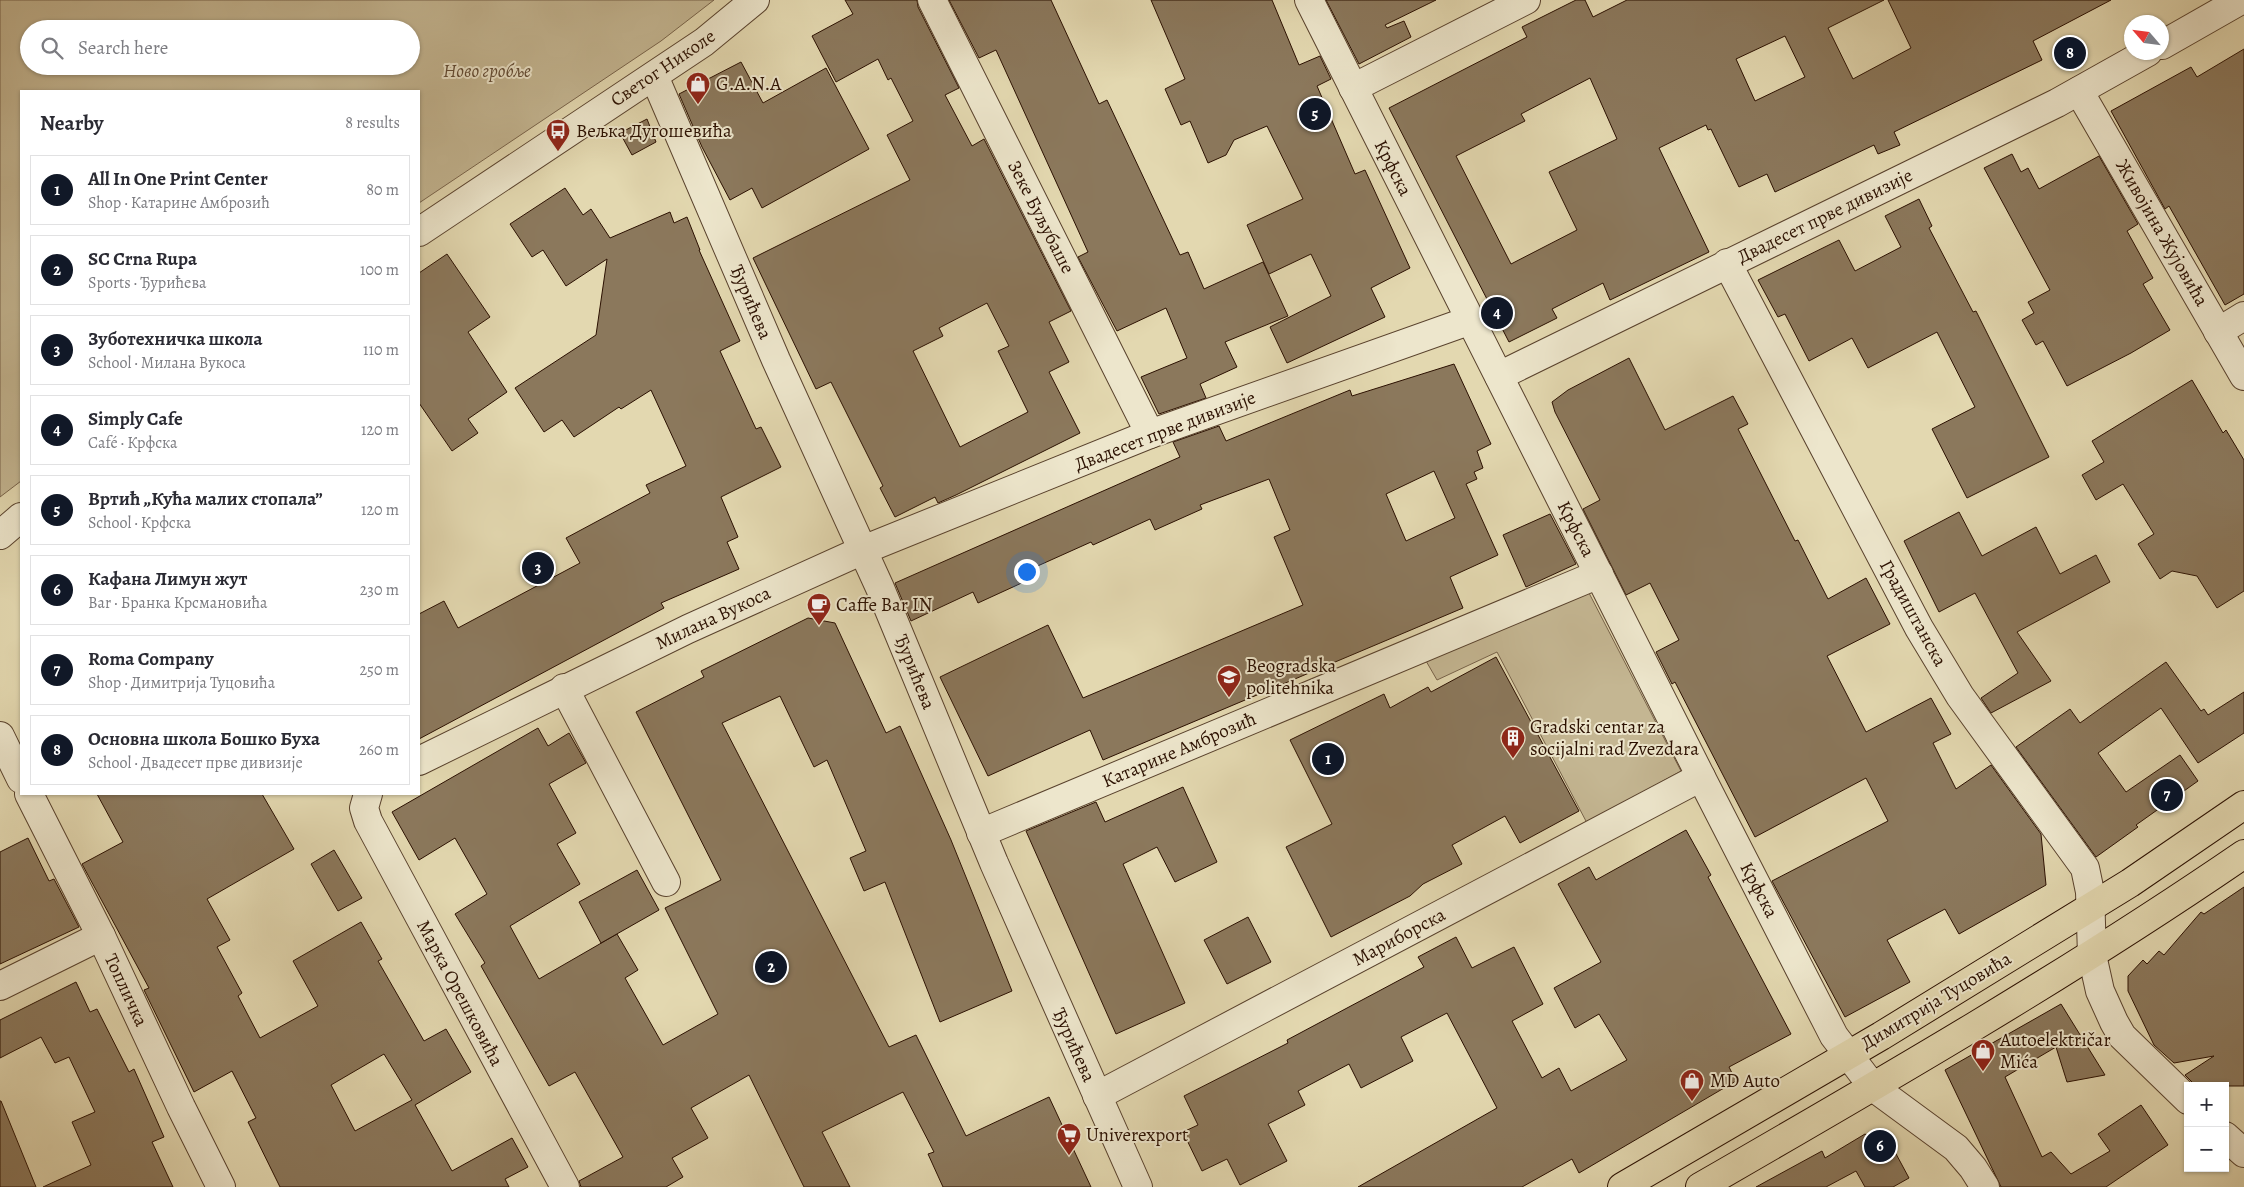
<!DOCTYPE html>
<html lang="en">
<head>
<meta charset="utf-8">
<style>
  :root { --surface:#fff; --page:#f7f7f7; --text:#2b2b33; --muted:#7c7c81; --line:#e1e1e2; --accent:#111827 }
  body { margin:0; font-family:Alegreya,serif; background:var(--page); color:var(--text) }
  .controls { position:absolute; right:15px; bottom:15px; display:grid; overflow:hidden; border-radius:0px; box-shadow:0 1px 4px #0004 }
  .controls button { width:45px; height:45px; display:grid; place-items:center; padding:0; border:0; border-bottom:1px solid var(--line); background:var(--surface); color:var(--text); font:25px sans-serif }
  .compass { position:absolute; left:2124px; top:15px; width:45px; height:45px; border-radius:50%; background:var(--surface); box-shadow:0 1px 4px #0004; rotate:298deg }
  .you { position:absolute; left:1026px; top:571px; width:18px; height:18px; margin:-12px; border:4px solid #fff; border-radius:50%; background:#1a73e8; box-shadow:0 0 0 8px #1a73e833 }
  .badge { display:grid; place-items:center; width:32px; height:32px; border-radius:50%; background:var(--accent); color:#fff; font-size:16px; font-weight:700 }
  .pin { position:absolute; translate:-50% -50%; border:2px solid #fff; box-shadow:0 1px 5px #0006 }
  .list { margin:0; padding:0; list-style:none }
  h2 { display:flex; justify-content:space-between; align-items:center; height:65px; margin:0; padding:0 20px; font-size:21px }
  h2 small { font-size:16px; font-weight:400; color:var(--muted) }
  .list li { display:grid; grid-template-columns:32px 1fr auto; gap:15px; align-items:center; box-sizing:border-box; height:70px; margin:0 10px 10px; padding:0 10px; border:1px solid var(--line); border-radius:0px }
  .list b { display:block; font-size:19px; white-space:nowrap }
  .list p { margin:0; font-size:16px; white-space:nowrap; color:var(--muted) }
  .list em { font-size:16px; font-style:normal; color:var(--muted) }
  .icon { flex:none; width:28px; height:28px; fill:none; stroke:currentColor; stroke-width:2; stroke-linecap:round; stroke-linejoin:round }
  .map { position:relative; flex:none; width:2244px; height:1187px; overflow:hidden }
  .search { position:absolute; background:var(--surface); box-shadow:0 1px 4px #0004; left:20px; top:20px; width:400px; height:55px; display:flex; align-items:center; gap:12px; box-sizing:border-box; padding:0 18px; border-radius:28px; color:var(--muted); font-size:19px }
  .panel { position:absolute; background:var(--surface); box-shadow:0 1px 4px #0004; left:20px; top:90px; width:400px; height:705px; border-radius:0px }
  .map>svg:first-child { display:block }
</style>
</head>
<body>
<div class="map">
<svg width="2244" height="1187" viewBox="0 0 2244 1187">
  <rect width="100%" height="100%" fill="#e3d8b0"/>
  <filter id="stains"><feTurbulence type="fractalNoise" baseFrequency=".004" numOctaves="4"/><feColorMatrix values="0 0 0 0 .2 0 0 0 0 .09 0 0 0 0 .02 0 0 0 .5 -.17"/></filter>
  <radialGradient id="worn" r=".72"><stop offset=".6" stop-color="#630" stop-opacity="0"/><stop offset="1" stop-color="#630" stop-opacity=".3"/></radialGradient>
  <!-- green -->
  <g fill="#c4b692" stroke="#78634a" fill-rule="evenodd">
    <path d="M0,0H714L661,41L419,203V91H21V481L0,497ZM29,29H411V66H29Z"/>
    <polygon points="1589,593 1681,771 1587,823 1497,652 1437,680 1422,654"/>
  </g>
  <!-- building -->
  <g fill="#8b785c" stroke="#2b1001" fill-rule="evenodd">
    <path d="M845,0H917L918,7L959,88L945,95L972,146L984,139L1071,311L1049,322L1069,362L1049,372L1080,433L956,495L938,503L935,497L895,517L880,488L883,486L831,382L816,389L753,258L910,180L887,135L913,121L891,78L888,80L878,59L836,82L812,36L853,14ZM987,303L1009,346L998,351L1028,412L960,447L913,351L943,336L939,328Z"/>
    <polygon points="949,0 1051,0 1099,104 1107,100 1180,255 1188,252 1204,289 1263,262 1288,316 1225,342 1237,367 1200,384 1206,398 1159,414 1141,377 1187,358 1166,308 1117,331 1078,257 1088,252 996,50 979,58"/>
    <polygon points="1151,0 1272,0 1299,65 1320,56 1331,79 1317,86 1355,174 1365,170 1410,268 1371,288 1385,317 1287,363 1270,327 1331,296 1311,254 1269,274 1247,225 1303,199 1267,126 1234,140 1226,155 1208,163 1190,121 1181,125 1165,89 1185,79"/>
    <polygon points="1326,0 1436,0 1385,25 1387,28 1404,21 1411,37 1359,64"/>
    <path d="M1576,0H1585L1593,17L1627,0H1884L1828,28L1853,79L1911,48L1888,0H2111L2033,41L2042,60L1894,132L1900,145L1878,154L1874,145L1775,192L1767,174L1739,187L1711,129L1708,130L1706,125L1659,148L1709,252L1610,300L1603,283L1552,309L1557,318L1509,342L1389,108L1527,37L1522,27ZM1785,36L1805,77L1755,101L1736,59ZM1590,78L1617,139L1549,172L1577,230L1511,264L1456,156L1525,121L1521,114Z"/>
    <polygon points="2244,49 2244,294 2225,305 2169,206 2165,209 2111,111 2191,67 2197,77"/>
    <polygon points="741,62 763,103 826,68 869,149 762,208 752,188 730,200 702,147 679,94"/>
    <polygon points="647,119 656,142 632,155 620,133"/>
    <polygon points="2012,154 2021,172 2028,168 2039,189 2099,156 2138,224 2127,231 2153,278 2143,284 2170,330 2131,353 2067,386 2043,341 2036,345 2022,320 2034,313 2028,302 2050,290 1984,168"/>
    <polygon points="565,188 583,215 591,209 610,238 670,212 674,223 687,217 700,250 699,250 740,341 720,351 756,429 761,427 781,467 721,497 738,537 727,542 739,569 661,603 664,608 419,739 419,614 444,601 458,628 580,563 566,538 650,493 646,485 686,466 651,390 621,409 619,407 574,437 562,420 544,432 515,388 596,335 607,259 566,286 543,250 532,257 510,224"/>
    <polygon points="1919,199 1932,226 1929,228 1973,312 1976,311 2049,457 1967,498 1932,429 1975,407 1937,332 1868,368 1852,338 1809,361 1785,314 1778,317 1758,280 1839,240 1855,271 1901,247 1885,216"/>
    <polygon points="447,254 490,317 468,332 507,392 468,419 478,433 452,451 419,403 419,273"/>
    <polygon points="1629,358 1665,430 1733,396 1748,424 1738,429 1795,541 1798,540 1828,599 1866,578 1890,624 1827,656 1866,732 1931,698 1951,734 1933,743 1956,789 1991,765 2041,834 2046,885 1959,934 1945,909 1887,940 1910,982 1845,1017 1772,881 1888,821 1866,778 1755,837 1675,682 1672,684 1656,652 1679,640 1650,583 1626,595 1583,509 1600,500 1555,412 1552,402 1568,390"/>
    <path d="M1454,364L1491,444L1477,451L1483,468L1474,472L1477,479L1466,484L1498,555L1450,577L1463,608L1103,760L1090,730L988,776L940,677L1048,625L1083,698L1303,605L1274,537L1290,530L1269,479L1200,505L1202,509L1155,530L1150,519L1093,545L1091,542L1022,573L1026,581L978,603L973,592L911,621L895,583L1180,457L1173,442L1219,426L1226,441L1350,390L1352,396ZM1434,471L1455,518L1406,541L1386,494Z"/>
    <polygon points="2192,380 2223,433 2226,430 2244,460 2244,591 2217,608 2197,576 2172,571 2160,579 2138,544 2154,534 2123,484 2096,500 2082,475 2104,462 2092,441"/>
    <polygon points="1959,512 1982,556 2036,527 2060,574 2096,555 2110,582 2017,632 2051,681 1991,713 1981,698 2018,673 1975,593 1939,612 1904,541"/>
    <polygon points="1550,514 1576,564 1526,587 1503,535"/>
    <polygon points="808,618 835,623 886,733 900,726 951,840 1012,991 940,1022 885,882 864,891 850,858 866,851 827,760 814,767 780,696 722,723 889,1047 916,1035 966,1136 1049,1097 1091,1187 943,1187 928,1154 934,1152 903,1092 822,1132 850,1187 804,1187 749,1075 691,1108 708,1138 672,1158 683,1177 666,1187 581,1187 579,1181 623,1157 575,1072 549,1086 481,966 485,963 455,914 487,894 455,838 419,860 392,812 538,728 548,746 569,733 586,763 549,784 576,833 557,844 580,884 510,926 539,979 617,934 638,970 625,978 663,1045 718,1014 665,908 721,880 636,712 704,677 701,671"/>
    <polygon points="1496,657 1579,811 1520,843 1505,816 1452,845 1462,864 1423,884 1410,896 1331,937 1286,847 1332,824 1290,740 1384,694 1390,708 1428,687 1431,692"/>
    <polygon points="2166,662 2201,711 2204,709 2208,715 2244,692 2244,733 2198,763 2161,708 2098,753 2126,792 2180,755 2198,781 2136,825 2138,827 2096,857 2016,747 2070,709 2080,723"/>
    <polygon points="1183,787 1217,862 1175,882 1157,847 1123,864 1185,1003 1116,1034 1026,831 1096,802 1105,822"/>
    <path d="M97,794H262L294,849L207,899L230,940L217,947L242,993L238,996L260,1038L318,1006L293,961L361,922L382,959L378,961L424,1041L446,1029L471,1072L415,1105L452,1171L512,1138L528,1167L505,1179L509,1187H280L248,1122L256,1118L232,1071L194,1092L144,990L149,988L82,864L123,842ZM384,1054L412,1100L355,1131L331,1085Z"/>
    <polygon points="1686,830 1711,875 1708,877 1791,1034 1729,1067 1736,1081 1579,1173 1572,1159 1522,1187 1358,1187 1497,1108 1447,1013 1401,1037 1413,1061 1361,1088 1349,1064 1298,1091 1305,1105 1268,1124 1287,1161 1240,1185 1227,1159 1202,1171 1183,1132 1198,1125 1184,1096 1288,1043 1287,1040 1424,967 1418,957 1456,937 1472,968 1514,947 1543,1004 1512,1021 1542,1078 1559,1068 1571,1091 1627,1060 1599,1014 1575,1028 1554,988 1601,962 1558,884 1589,867 1596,880"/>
    <polygon points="28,838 49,881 54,879 79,927 0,964 0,852"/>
    <polygon points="334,850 362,898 338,911 311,864"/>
    <polygon points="637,870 659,910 601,943 579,902"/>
    <polygon points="2244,887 2244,1086 2196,1086 2185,1075 2214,1056 2174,1063 2154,1045 2128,991 2128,976 2143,960 2147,964 2159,951 2164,955 2201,912 2204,914"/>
    <polygon points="1248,917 1271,962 1227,984 1204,940"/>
    <polygon points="76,982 90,1012 97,1009 129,1072 134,1069 164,1137 152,1142 173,1187 43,1187 91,1165 72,1122 95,1112 69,1057 55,1063 41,1037 0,1058 0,1020"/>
    <polygon points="2061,1004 2105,1075 2067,1082 2056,1047 2005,1077 2042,1157 2051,1152 2071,1174 2110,1151 2098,1134 2141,1105 2168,1145 2106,1187 2001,1187 1945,1070"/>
    <polygon points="0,1101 1,1101 36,1187 0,1187"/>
    <polygon points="1865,1134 1895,1152 1909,1178 1893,1187 1865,1187 1856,1171 1826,1187 1756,1187 1822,1151 1825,1158"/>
  </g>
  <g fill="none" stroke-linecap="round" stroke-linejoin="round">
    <defs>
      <g id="minor">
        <polyline points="932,0 1150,434"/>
        <polyline points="1309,0 1701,777 1834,1036 1873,1087 1956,1148 1973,1168 1985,1187"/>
        <polyline points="2162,45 2241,0"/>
        <polyline points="654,76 776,360 880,588 994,863 1138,1187"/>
        <polyline points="1353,88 1526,0"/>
        <polyline points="2079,91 2244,376"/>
        <polyline points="419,232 704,42 755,0"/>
        <polyline points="1727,263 1919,628 1960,696 2085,868 2090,892 2092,955 2100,991 2114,1022 2122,1036 2188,1100"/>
        <polyline points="2218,332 2244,316"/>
        <polyline points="1499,376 2057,103 2148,52"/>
        <polyline points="0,535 21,517"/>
        <polyline points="564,688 666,882"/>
        <polyline points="0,736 21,779"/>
        <polyline points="419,761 688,629 863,550 1150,434 1471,320"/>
        <polyline points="29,794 101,936 181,1107 221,1187"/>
        <polyline points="368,794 364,808 368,821 565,1187"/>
        <polyline points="981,833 1599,574"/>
        <polyline points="0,986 101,936"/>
        <polyline points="1097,1096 1701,777"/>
        <polyline points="2225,1136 2244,1153"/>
      </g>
      <g id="major">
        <polyline points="1622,1187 1881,1036 2130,883 2244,805"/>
        <path d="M1700,1187C1884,1081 2069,974 2244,854"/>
      </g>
    </defs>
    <!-- minor casing -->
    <use href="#minor" stroke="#59422d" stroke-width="30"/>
    <!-- major casing -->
    <use href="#major" stroke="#2b1001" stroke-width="30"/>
    <!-- minor -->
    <use href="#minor" stroke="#ede6cc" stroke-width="28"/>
    <!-- major -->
    <use href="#major" stroke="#e3d8b0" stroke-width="28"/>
  </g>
  <!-- icons -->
  <defs>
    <symbol id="shop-pin" viewBox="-11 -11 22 30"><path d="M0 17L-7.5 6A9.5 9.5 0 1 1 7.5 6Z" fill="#8f2418" stroke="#ede6cc"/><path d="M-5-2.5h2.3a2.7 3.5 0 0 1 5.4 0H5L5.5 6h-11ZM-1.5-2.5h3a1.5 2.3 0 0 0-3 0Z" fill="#fff"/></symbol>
    <symbol id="bus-pin" viewBox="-11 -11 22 30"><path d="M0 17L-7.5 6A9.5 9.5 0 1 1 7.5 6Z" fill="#8f2418" stroke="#ede6cc"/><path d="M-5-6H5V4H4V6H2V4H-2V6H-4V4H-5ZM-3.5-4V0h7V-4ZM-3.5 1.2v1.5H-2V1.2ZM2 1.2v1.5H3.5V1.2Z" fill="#fff"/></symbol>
    <symbol id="cafe-pin" viewBox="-11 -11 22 30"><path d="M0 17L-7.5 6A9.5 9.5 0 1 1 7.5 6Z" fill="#8f2418" stroke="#ede6cc"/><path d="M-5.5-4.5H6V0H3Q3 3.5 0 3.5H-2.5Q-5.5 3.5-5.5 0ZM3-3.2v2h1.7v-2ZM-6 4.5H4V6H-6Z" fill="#fff"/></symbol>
    <symbol id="school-pin" viewBox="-11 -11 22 30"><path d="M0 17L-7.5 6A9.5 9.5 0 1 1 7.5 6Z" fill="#8f2418" stroke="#ede6cc"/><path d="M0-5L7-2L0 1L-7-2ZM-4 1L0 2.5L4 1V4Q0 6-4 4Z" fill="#fff"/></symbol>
    <symbol id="building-pin" viewBox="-11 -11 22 30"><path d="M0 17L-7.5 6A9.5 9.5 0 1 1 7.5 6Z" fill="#8f2418" stroke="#ede6cc"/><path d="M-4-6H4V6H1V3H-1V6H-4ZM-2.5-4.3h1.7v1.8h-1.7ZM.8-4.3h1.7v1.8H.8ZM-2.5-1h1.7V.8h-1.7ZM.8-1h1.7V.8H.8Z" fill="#fff"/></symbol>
    <symbol id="supermarket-pin" viewBox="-11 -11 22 30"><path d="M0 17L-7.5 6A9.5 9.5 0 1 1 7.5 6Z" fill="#8f2418" stroke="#ede6cc"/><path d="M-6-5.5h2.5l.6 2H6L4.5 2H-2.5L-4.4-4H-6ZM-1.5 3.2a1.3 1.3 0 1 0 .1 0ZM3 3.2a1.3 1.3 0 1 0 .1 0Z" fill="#fff"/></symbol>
  </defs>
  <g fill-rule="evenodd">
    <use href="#shop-pin" x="684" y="70" width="28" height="38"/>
    <use href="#bus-pin" x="544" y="117" width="28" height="38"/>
    <use href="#cafe-pin" x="805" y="591" width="28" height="38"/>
    <use href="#school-pin" x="1215" y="663" width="28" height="38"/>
    <use href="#building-pin" x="1499" y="724" width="28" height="38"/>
    <use href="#shop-pin" x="1969" y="1037" width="28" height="38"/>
    <use href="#shop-pin" x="1678" y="1067" width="28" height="38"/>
    <use href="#supermarket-pin" x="1055" y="1121" width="28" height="38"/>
  </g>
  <g text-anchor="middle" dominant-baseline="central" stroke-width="4" stroke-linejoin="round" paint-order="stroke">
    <!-- street labels -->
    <g font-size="19" fill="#2b1001" stroke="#ede6cc">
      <text transform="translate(663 68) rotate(-34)">Светог Николе</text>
      <text transform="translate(1393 168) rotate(63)">Крфска</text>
      <text transform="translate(1825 216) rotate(-26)">Двадесет прве дивизије</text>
      <text transform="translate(1041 217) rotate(63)">Зеке Буљубаше</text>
      <text transform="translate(2162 233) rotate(60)">Живојина Жујовића</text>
      <text transform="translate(751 302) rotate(67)">Ђурићева</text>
      <text transform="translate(1165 431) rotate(-21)">Двадесет прве дивизије</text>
      <text transform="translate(1576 529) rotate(63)">Крфска</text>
      <text transform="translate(1913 613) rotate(61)">Градиштанска</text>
      <text transform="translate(713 618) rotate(-25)">Милана Вукоса</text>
      <text transform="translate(915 672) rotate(68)">Ђурићева</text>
      <text transform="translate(1179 750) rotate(-23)">Катарине Амброзић</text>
      <text transform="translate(1759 890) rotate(62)">Крфска</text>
      <text transform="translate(1399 937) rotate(-28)">Мариборска</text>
      <text transform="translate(126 990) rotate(65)">Топличка</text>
      <text transform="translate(460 993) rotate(62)">Марка Орешковића</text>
      <text transform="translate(1936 1001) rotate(-31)">Димитрија Туцовића</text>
      <text transform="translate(1074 1045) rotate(66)">Ђурићева</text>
    </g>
    <!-- park labels -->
    <g font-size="19" font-style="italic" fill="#614a34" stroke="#ede6cc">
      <text x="487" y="71">Ново гробље</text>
    </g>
    <!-- poi labels -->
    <g font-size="19" fill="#2b1001" stroke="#ede6cc" text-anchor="start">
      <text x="716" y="84">G.A.N.A</text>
      <text x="576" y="131">Вељка Дугошевића</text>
      <text x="836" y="605">Caffe Bar IN</text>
      <text x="1246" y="666">Beogradska<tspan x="1246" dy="22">politehnika</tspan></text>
      <text x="1530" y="727">Gradski centar za<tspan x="1530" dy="22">socijalni rad Zvezdara</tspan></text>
      <text x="2000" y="1040">Autoelektričar<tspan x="2000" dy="22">Mića</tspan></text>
      <text x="1710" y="1081">MD Auto</text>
      <text x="1086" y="1135">Univerexport</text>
    </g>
  </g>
  <rect width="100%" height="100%" filter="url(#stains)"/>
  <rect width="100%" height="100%" fill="url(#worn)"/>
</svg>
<div class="controls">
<button>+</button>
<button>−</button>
</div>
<svg class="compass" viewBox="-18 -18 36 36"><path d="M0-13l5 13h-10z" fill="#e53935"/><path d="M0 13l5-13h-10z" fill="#7c7c81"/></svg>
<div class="you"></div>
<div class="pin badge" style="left:1328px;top:759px">1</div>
<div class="pin badge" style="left:771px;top:967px">2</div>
<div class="pin badge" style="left:538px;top:568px">3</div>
<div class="pin badge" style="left:1497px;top:313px">4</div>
<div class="pin badge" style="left:1315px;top:114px">5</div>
<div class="pin badge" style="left:1880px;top:1146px">6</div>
<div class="pin badge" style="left:2167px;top:795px">7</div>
<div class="pin badge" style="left:2070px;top:53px">8</div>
<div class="search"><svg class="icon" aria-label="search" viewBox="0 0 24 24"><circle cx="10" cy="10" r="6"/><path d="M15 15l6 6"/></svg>Search here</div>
<section class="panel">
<h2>Nearby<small>8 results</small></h2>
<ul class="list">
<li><span class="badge">1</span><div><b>All In One Print Center</b><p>Shop · Катарине Амброзић</p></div><em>80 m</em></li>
<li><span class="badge">2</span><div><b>SC Crna Rupa</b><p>Sports · Ђурићева</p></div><em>100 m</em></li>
<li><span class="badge">3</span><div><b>Зуботехничка школа</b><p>School · Милана Вукоса</p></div><em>110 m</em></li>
<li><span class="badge">4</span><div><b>Simply Cafe</b><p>Café · Крфска</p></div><em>120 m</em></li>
<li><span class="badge">5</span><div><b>Вртић „Кућа малих стопала”</b><p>School · Крфска</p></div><em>120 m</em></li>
<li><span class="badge">6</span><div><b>Кафана Лимун жут</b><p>Bar · Бранка Крсмановића</p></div><em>230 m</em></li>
<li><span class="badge">7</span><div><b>Roma Company</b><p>Shop · Димитрија Туцовића</p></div><em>250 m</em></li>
<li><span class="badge">8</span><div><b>Основна школа Бошко Буха</b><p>School · Двадесет прве дивизије</p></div><em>260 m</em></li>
</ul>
</section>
</div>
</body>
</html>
